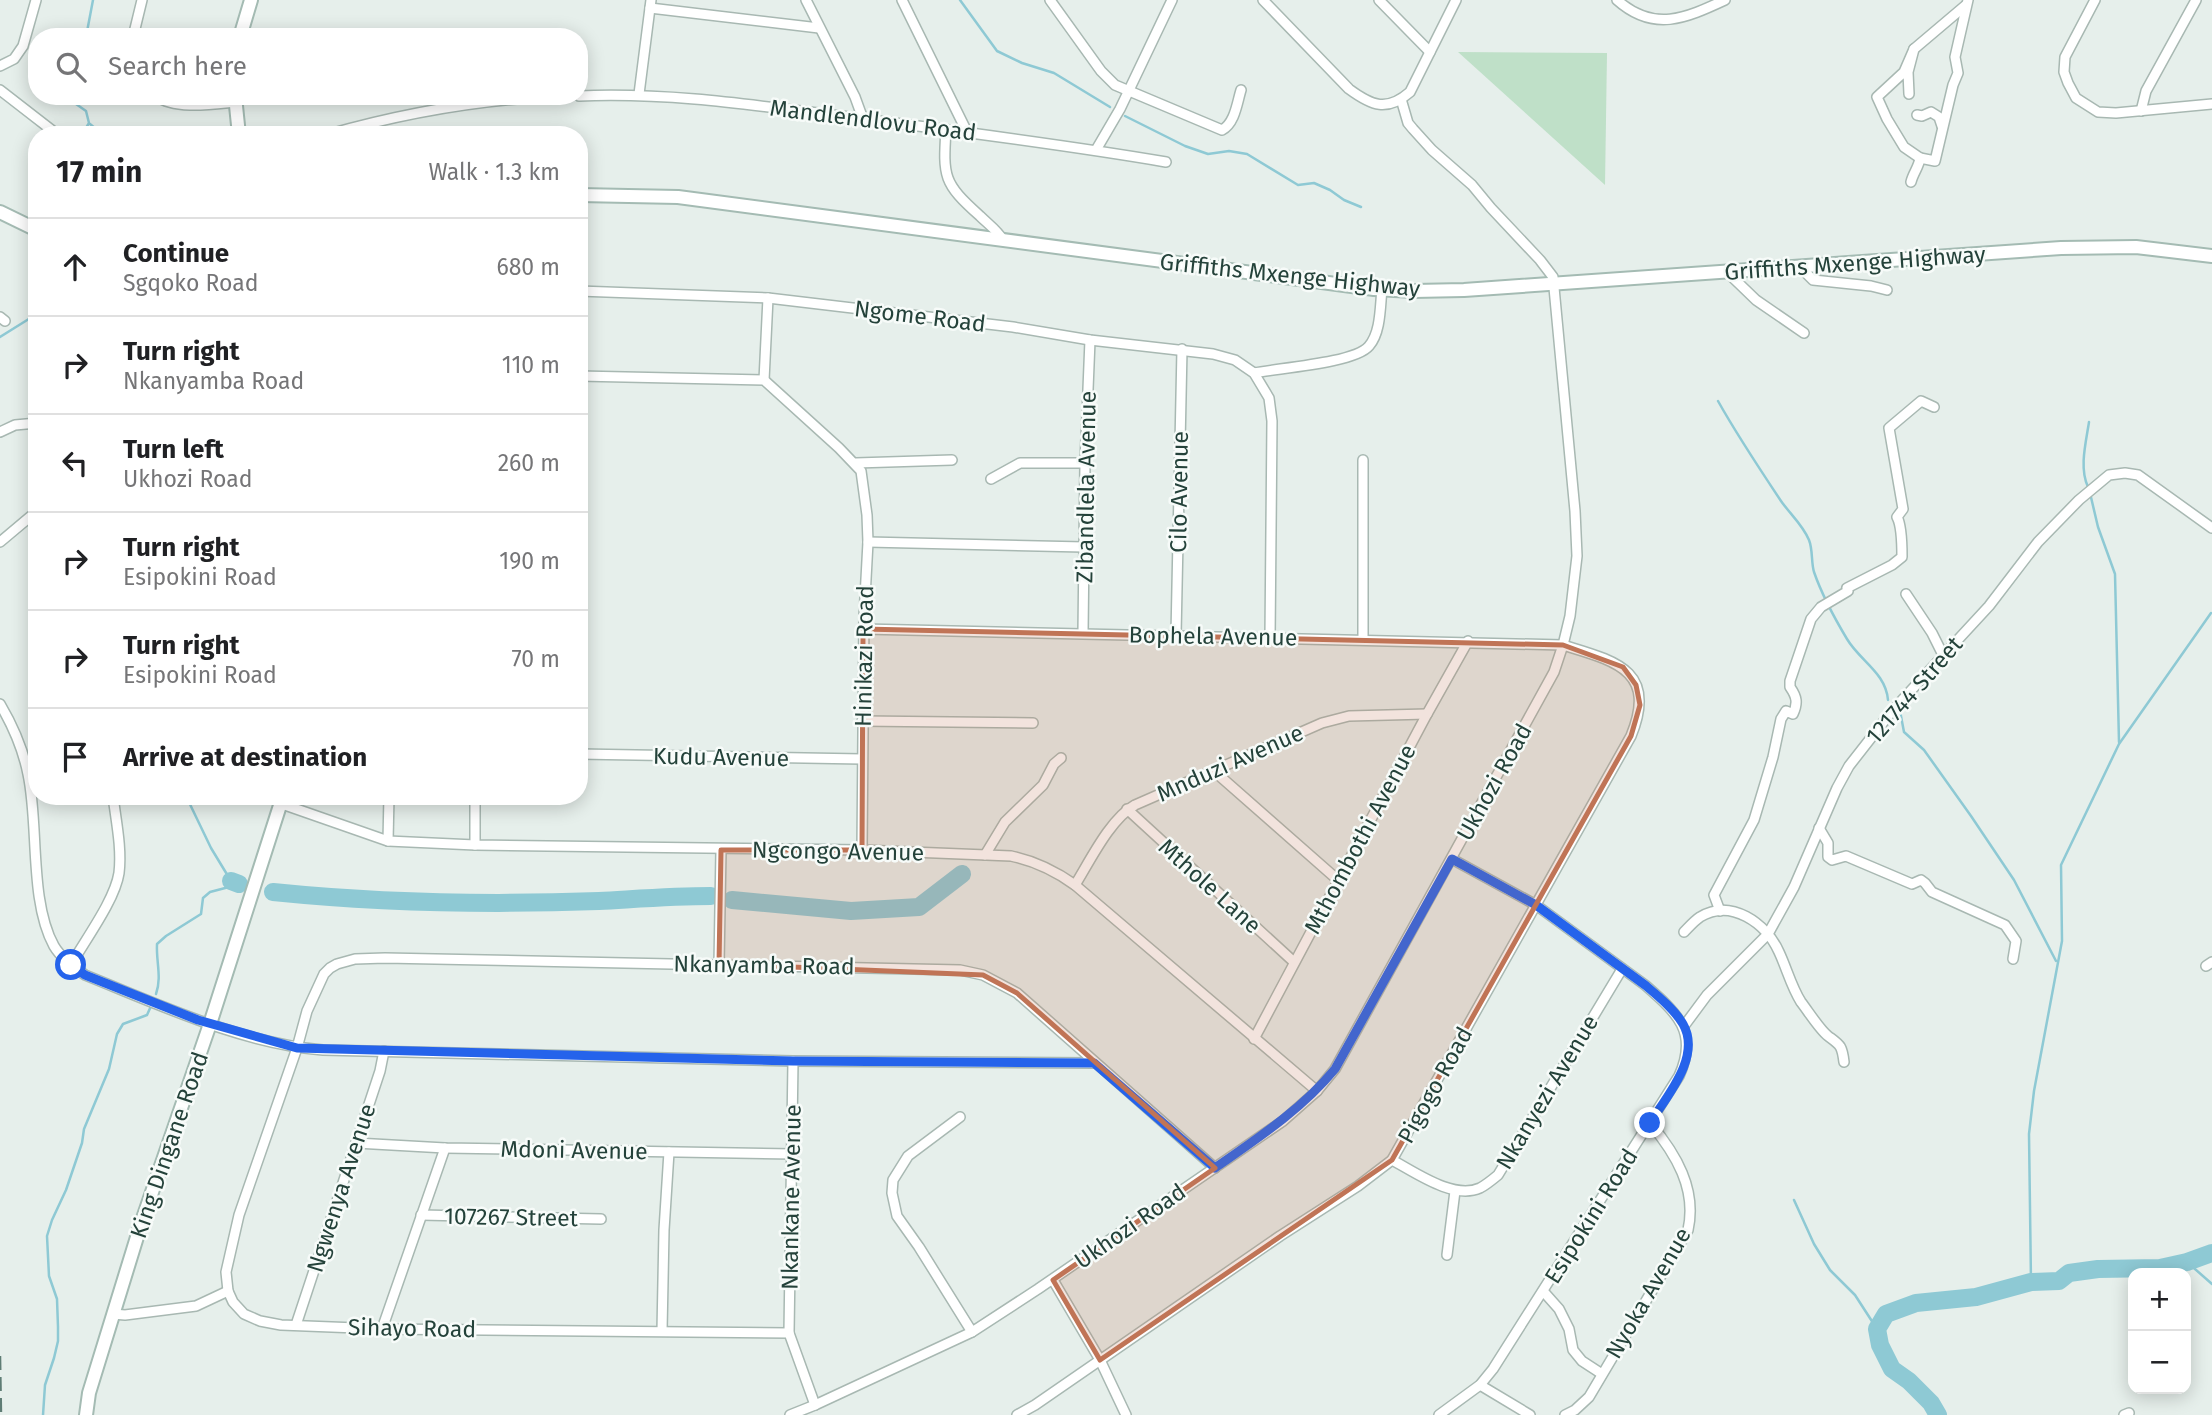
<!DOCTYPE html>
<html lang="en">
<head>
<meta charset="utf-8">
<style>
  :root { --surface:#fff; --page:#f6f6f6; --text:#202124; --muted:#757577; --line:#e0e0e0 }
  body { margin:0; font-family:"Fira Sans",sans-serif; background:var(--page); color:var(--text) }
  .controls { position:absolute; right:21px; bottom:21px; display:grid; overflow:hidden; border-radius:14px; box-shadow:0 4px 18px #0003 }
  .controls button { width:63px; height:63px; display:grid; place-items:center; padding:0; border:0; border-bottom:2px solid var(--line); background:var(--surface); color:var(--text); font:35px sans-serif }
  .stop { position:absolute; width:21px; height:21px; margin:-16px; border:5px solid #2563eb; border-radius:50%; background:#fff }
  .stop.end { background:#2563eb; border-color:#fff; box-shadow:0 2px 7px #0008 }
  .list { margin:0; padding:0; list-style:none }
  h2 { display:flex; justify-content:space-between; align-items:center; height:91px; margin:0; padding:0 28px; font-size:30px }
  h2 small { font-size:23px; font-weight:400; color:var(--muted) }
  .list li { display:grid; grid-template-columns:46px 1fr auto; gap:21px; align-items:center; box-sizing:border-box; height:98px; padding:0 28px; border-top:2px solid var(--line) }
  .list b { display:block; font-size:26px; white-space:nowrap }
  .list p { margin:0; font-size:23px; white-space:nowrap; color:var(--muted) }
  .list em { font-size:23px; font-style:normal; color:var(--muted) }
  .icon { flex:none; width:38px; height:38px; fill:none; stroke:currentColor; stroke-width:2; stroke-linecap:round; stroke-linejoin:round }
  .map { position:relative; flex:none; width:2212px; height:1415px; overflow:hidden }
  .search { position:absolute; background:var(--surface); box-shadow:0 4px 18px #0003; left:28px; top:28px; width:560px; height:77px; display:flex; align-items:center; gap:18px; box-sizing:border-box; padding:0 24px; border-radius:28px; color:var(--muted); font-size:26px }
  .panel { position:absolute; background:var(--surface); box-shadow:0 4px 18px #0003; left:28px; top:126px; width:560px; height:679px; border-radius:28px }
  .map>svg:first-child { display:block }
</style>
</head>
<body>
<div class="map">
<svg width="2212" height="1415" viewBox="0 0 2212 1415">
  <rect width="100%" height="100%" fill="#e6efeb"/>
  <!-- green -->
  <polygon fill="#bfe0c8" points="1458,52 1607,53 1605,185"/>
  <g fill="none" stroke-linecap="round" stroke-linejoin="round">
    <!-- stream -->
    <g stroke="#8ec9d4" stroke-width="2.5">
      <polyline points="960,0 997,51 1022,63 1054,73 1110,107"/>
      <polyline points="86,37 93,0"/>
      <polyline points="1125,116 1185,146 1208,154 1229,151 1247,154 1298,185 1314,183 1330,190 1344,200 1361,207"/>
      <polyline points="90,124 103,135"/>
      <polyline points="74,135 76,131 83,133 89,123 86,111 76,104 76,96"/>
      <polyline points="0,337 32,317 37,306"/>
      <path d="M1718,401C1737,435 1759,468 1781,501C1790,514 1803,525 1809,540C1813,550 1811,562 1814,572C1822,595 1835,619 1847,639C1860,661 1886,673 1888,700"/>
      <path d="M2088,487C2079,468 2086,442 2089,422"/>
      <polyline points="2090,493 2098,527 2115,574 2119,742"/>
      <polyline points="1900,711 1904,732 1924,750 1971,816 2014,880 2056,961"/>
      <path d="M156,994C162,977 156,962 157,944L166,936L201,914L203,898L210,892L229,887L231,881L211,848L186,796"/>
      <polyline points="1794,1200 1814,1244 1830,1270 1855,1295 1877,1329"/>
      <polyline points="2187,1262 2212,1284"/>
      <polyline points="2031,1282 2029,1134 2034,1091 2062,941 2061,865 2119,744 2211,613"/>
      <polyline points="43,1415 45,1385 54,1358 58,1341 58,1327 57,1299 49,1276 47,1236 52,1220 66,1190 82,1143 84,1129 109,1069 117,1034 123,1024 147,1015 151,1006"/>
    </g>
    <!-- river -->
    <g stroke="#8ec9d4" stroke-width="18">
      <polyline points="231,881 239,884"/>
      <path d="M273,892C381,903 490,905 599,901C636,899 673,896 711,896"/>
      <polyline points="732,900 851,911 919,907 962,874"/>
      <polyline points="1938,1415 1931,1403 1909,1381 1892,1369 1880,1345 1877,1329 1886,1314 1916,1303 1976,1297 2031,1282 2059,1281 2069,1273 2098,1269 2160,1268 2187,1262 2212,1253"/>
    </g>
    <defs>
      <g id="street">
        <polyline points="806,0 855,97 863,119"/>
        <polyline points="902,0 967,132"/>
        <path d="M1050,0L1101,71L1115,85L1222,130C1235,123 1237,103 1241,90"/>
        <path d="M1263,0L1349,89C1372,106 1387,112 1410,92L1456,0"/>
        <polyline points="1379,0 1430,52"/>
        <path d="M1617,0C1654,33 1686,18 1725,0"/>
        <polyline points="2095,0 2065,57 2064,72 2068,83 2076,98 2098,112 2116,113 2212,104"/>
        <polyline points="650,8 819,28"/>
        <polyline points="133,37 142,0"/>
        <polyline points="1914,49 1966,5"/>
        <polyline points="0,66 14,59 23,46 36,0"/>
        <polyline points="0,90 58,135"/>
        <polyline points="639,94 651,0"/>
        <polyline points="1909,94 1908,72 1914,49 1904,72 1877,97 1887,119 1904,147 1920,158"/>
        <path d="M157,96C174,110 214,104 235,102"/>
        <path d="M579,96C670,92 759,106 849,117C955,131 1061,144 1166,162"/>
        <polyline points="2141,111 2146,91 2196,0"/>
        <polyline points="1917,115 1922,116 1931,112 1939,117 1942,126"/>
        <path d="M946,129C943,177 943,183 980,216C988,224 997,230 1003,240"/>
        <path d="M326,135C403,113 482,99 562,96"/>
        <polyline points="1096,150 1120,109 1172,0"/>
        <path d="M1911,182C1913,173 1919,167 1920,158L1935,161L1953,85L1958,73L1955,57L1968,0"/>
        <polyline points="1800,267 1813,280 1871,286 1887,290"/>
        <polyline points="1727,272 1756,300 1804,333"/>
        <polyline points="579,291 768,298 1013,327 1090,340 1213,354 1235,360 1254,373 1269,398 1272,421 1270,638"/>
        <polyline points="0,317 5,321"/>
        <path d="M1254,373C1279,368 1355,363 1369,346C1381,332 1380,307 1382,289"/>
        <polyline points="579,376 764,380 839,448 861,471 867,515 868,542 864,616 862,850"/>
        <polyline points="764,380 768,298"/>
        <polyline points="0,432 15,425 37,423"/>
        <polyline points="1363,460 1363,639"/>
        <polyline points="856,463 952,460"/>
        <polyline points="991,479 1020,463 1085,463"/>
        <polyline points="0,542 37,511"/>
        <polyline points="868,542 1084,547"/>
        <polyline points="1906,594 1932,633 1943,655"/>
        <path d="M863,629L1563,645C1615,661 1658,670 1631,736L1392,1160L1358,1186L1280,1236L1035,1405L1017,1415"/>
        <polyline points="1083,633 1085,463 1090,340"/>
        <polyline points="1176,635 1182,349"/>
        <path d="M0,704C13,726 23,749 28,774C39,824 29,901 54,946C61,958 74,967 85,975C160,1005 243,1044 323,1050L793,1061L1094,1063"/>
        <polyline points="862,721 1033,723"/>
        <polyline points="579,754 862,759"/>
        <polyline points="1214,771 1339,881"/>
        <path d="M282,804L388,841L475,845L862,850L1011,856C1035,861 1054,870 1075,885L1317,1091"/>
        <polyline points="1127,809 1294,962"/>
        <polyline points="1819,828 1828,843 1828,857 1832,860 1846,856 1912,884 1921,880 1925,883 1932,892 2005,925 2016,941 2013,959"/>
        <polyline points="388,841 389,796"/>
        <polyline points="475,845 475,796"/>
        <polyline points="985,855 1005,822 1043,785 1054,764 1061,758"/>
        <path d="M1075,885C1090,861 1110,819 1135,805L1322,723L1349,716L1427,714"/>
        <path d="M1720,911L1714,895L1754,820L1773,757L1781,719L1786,711L1793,714C1798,703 1797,697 1790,687V681L1811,619L1821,607L1848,591L1847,588L1892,565L1902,557C1902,546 1902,526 1897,517L1903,509L1889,428L1921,401L1934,407"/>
        <path d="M1684,932C1689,927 1694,921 1700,917C1731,898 1766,923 1779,952C1787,969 1791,986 1801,1002C1808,1011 1820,1030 1828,1036C1840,1045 1842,1045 1844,1062"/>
        <polyline points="719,964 721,850"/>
        <path d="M71,965C85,940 115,900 119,873C122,848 116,821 113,796"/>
        <polyline points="2206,966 2212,962"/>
        <polyline points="1684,1026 1707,995 1768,934 1794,887 1837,788 1849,766 1892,711 1989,606 2038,542 2079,500 2109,475 2125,473 2138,475 2212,528"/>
        <polyline points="1254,1039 1427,714 1468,641"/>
        <polyline points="960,1117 908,1156 893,1180 892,1193 897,1216 919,1247 972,1332"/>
        <polyline points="356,1143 445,1148 793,1154"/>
        <path d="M1392,1160C1415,1172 1453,1200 1480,1188C1486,1185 1492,1180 1498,1175L1622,969"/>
        <polyline points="421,1215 601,1219"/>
        <polyline points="1447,1255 1455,1191"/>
        <polyline points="1053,1280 1100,1360 1126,1415"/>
        <polyline points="1543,1291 1559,1309 1569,1329 1573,1350 1582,1361 1602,1374"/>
        <polyline points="113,1314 125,1315 196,1306 228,1291"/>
        <polyline points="296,1325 380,1071 384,1051"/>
        <polyline points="382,1329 445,1148"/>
        <polyline points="662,1331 664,1230 669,1152"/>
        <polyline points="789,1333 793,1061"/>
        <polyline points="1480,1385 1530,1415"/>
        <polyline points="815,1405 789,1333 382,1329 281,1325 260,1321 244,1314 233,1302 228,1291 226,1272 239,1215 297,1048 307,1011 324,974 330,968 337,964 355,959 385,958 960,970 983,975 1017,993 1215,1168"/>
        <polyline points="790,1415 815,1405 972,1332 1038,1289 1283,1121 1317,1091 1335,1069 1554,672 1563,645 1570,616 1577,556 1575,511 1553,277 1540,260 1491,208 1472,185 1432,150 1413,129 1408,123 1401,99"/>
        <path d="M1439,1415L1480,1385L1493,1369L1679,1076C1699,1032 1677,1013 1645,985L1536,905L1452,859"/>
        <path d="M1565,1415L1575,1410L1589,1397L1688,1230C1697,1189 1676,1154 1650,1123"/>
        <polyline points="2124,1415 2129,1413"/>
      </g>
      <g id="secondary">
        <polyline points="240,37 251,0"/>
        <polyline points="235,96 239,135"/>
        <polyline points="579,195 678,197 1374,289 1414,291 1464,290 2061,248 2136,247 2212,256"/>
        <polyline points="0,212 37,230"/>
        <polyline points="86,1415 89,1393 141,1224 210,1024 283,796"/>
      </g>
    </defs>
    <!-- street casing -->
    <use href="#street" stroke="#a8b8b2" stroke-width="12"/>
    <!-- secondary casing -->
    <use href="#secondary" stroke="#a4bbb3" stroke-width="16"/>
    <!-- street -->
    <use href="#street" stroke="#fff" stroke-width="9"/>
    <!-- secondary -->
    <use href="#secondary" stroke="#fff" stroke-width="12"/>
    <!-- rail -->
    <polyline stroke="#5f7d75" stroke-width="2.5" stroke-dasharray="14 7" stroke-linecap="butt" points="0,1356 1,1415"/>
  </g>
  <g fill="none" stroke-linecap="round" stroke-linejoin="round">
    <!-- route -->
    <path stroke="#2563eb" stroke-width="9" d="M71,965L85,975L198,1020L297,1048L793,1061L1094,1063L1215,1168C1258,1138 1301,1110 1335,1069L1452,859L1536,905L1645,985C1658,996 1674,1009 1683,1024C1702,1057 1666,1097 1650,1123"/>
  </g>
  <!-- marked area -->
  <path fill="#c07456" fill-opacity="0.2" stroke="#c07456" stroke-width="5" stroke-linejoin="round" d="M863,629L1563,645L1623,667L1636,685L1640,705L1631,736L1392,1160L1100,1360L1053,1280L1215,1168L1017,993L983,975L719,964L721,850H862Z"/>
  <g text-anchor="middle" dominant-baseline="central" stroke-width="5" stroke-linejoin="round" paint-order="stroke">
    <!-- street labels -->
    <g font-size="23" fill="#24423a" stroke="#f7fbf9">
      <text transform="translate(873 120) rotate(7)">Mandlendlovu Road</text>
      <text transform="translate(1855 263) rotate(-4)">Griffiths Mxenge Highway</text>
      <text transform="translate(1290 275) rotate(6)">Griffiths Mxenge Highway</text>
      <text transform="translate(920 316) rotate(7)">Ngome Road</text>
      <text transform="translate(1086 487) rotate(-89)">Zibandlela Avenue</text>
      <text transform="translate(1179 492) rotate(-89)">Cilo Avenue</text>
      <text transform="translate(1213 636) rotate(1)">Bophela Avenue</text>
      <text transform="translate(864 656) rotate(-89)">Hinikazi Road</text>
      <text transform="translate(1914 690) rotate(-49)">121744 Street</text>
      <text transform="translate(721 757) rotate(1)">Kudu Avenue</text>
      <text transform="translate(1230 763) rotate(-24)">Mnduzi Avenue</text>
      <text transform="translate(1494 782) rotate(-61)">Ukhozi Road</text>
      <text transform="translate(1360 839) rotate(-62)">Mthombothi Avenue</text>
      <text transform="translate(838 851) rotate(1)">Ngcongo Avenue</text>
      <text transform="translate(1210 886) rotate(42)">Mthole Lane</text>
      <text transform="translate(764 965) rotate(1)">Nkanyamba Road</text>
      <text transform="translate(1435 1085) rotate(-61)">Pigogo Road</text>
      <text transform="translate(1547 1092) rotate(-59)">Nkanyezi Avenue</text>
      <text transform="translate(169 1145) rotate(-71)">King Dingane Road</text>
      <text transform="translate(574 1150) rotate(1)">Mdoni Avenue</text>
      <text transform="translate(341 1188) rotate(-72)">Ngwenya Avenue</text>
      <text transform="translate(791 1197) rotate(-89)">Nkankane Avenue</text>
      <text transform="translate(1591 1216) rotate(-58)">Esipokini Road</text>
      <text transform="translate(511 1217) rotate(1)">107267 Street</text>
      <text transform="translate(1130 1226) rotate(-35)">Ukhozi Road</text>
      <text transform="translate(1648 1293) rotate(-60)">Nyoka Avenue</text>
      <text transform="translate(412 1328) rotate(1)">Sihayo Road</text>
    </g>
  </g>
</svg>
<div class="controls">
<button>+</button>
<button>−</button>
</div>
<div class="stop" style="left:71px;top:965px"></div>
<div class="stop end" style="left:1650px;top:1123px"></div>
<div class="search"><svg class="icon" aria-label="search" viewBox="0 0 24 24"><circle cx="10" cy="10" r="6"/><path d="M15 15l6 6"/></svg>Search here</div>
<section class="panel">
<h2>17 min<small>Walk · 1.3 km</small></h2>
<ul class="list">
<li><svg class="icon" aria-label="ahead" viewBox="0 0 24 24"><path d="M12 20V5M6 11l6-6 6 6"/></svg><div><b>Continue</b><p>Sgqoko Road</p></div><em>680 m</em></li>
<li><svg class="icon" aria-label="right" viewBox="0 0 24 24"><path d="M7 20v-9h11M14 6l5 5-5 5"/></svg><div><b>Turn right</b><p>Nkanyamba Road</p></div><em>110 m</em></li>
<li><svg class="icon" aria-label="left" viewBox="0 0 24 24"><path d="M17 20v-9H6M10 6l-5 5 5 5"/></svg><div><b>Turn left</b><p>Ukhozi Road</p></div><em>260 m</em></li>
<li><svg class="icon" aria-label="right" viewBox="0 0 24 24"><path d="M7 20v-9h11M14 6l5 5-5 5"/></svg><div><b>Turn right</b><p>Esipokini Road</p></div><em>190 m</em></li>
<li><svg class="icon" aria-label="right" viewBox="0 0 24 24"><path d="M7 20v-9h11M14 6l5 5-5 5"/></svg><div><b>Turn right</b><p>Esipokini Road</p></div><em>70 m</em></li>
<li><svg class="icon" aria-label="arrive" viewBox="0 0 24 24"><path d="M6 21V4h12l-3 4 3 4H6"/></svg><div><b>Arrive at destination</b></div></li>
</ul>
</section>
</div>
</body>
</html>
